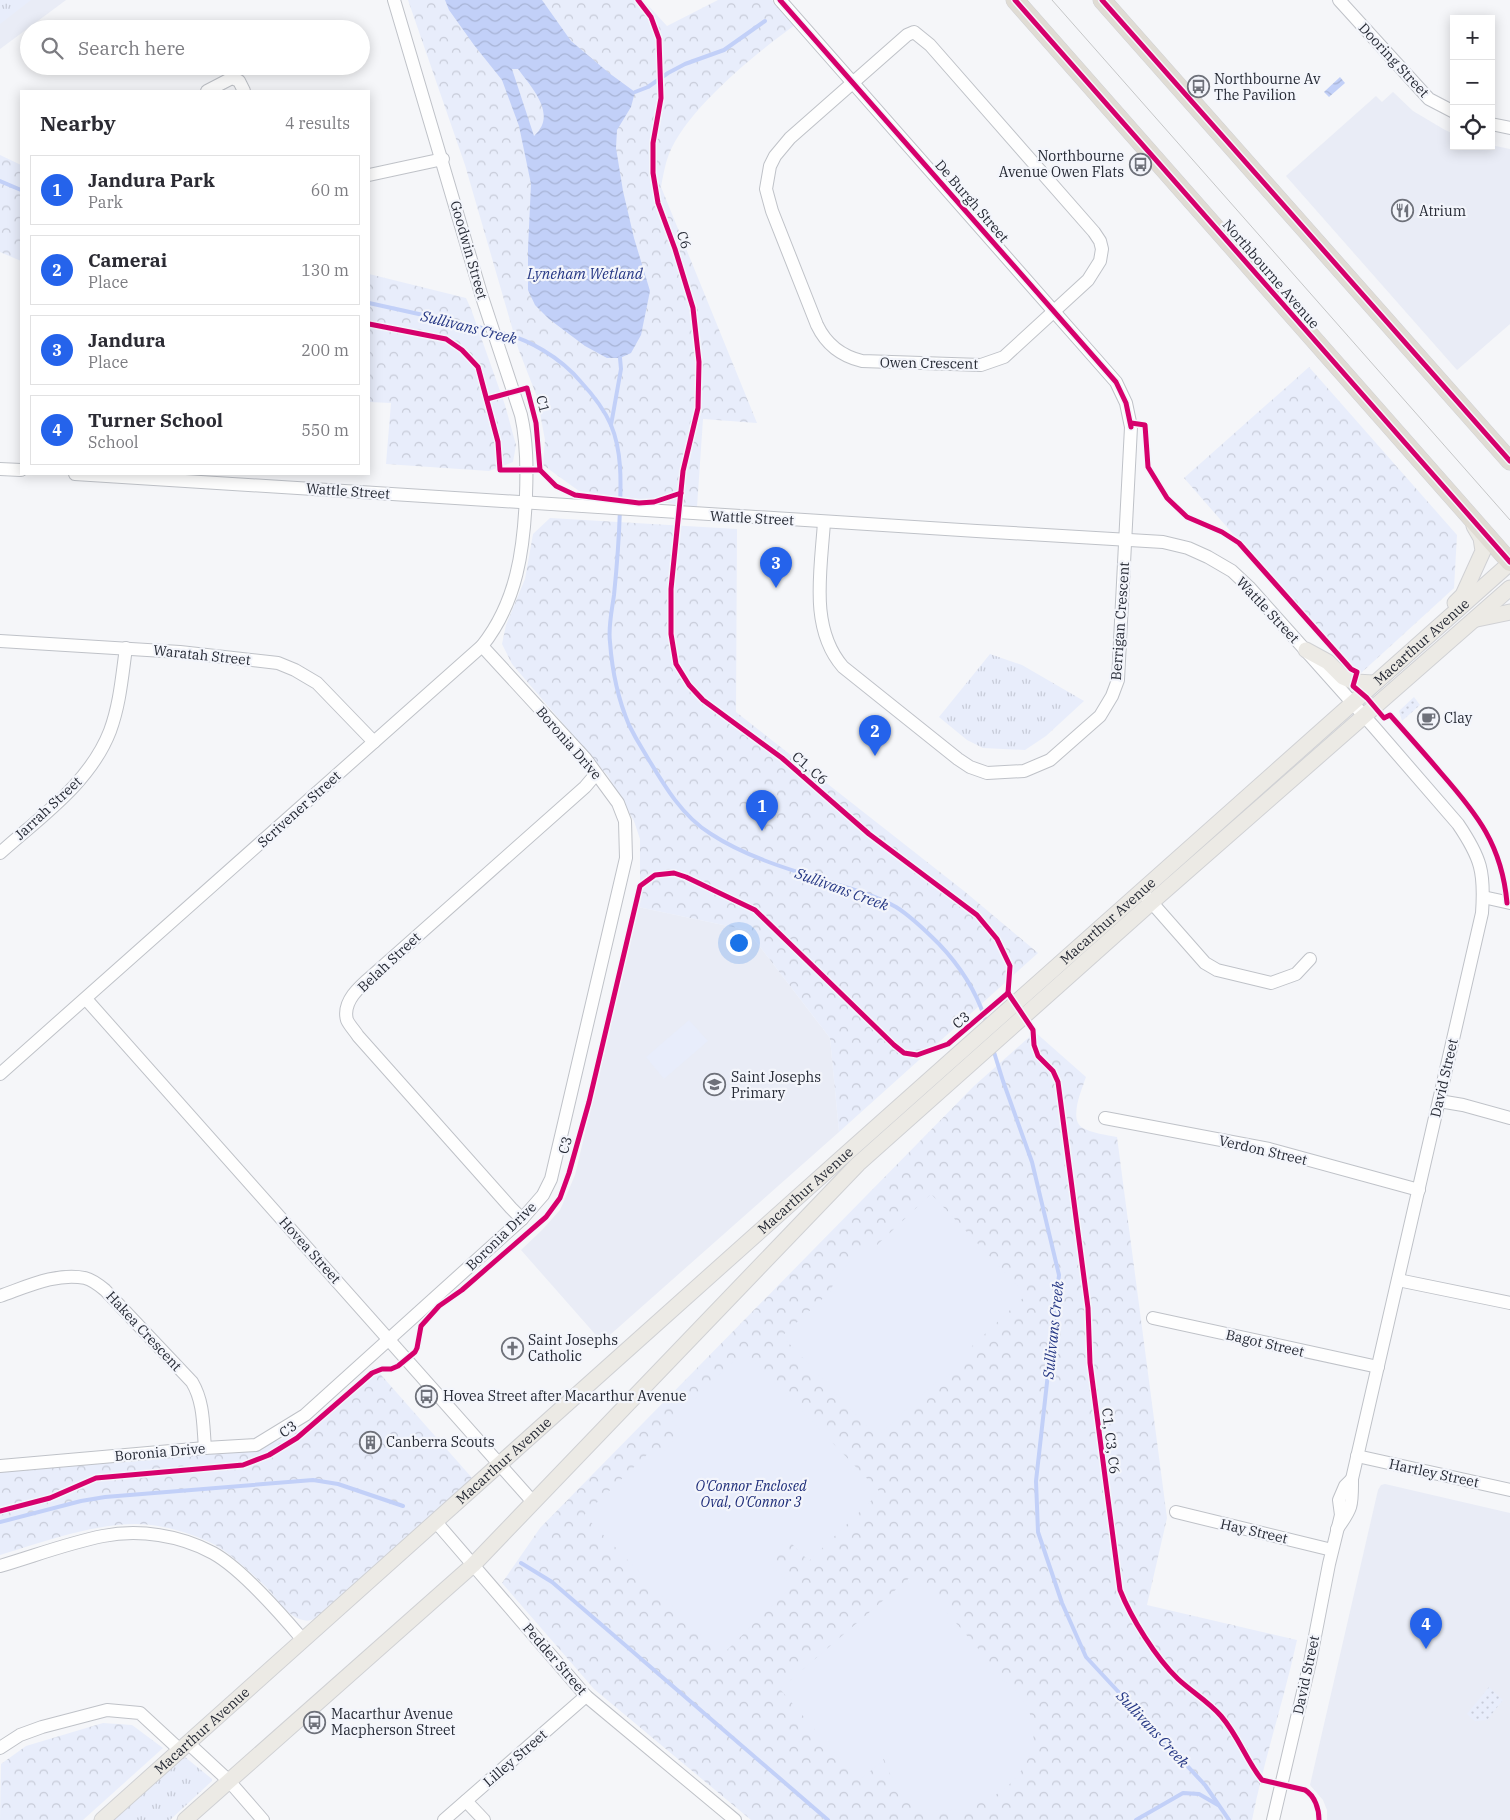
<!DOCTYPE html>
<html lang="en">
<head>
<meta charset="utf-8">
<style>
  :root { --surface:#fff; --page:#f2f2f3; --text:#2b2b33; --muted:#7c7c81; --line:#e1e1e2; --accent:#2563eb }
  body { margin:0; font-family:"IBM Plex Serif",serif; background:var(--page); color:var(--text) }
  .controls { position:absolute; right:15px; top:15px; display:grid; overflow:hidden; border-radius:0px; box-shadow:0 2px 12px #0003 }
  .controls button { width:45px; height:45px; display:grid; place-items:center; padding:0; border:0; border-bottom:1px solid var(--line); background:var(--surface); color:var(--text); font:25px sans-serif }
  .you { position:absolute; left:738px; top:942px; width:18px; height:18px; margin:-12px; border:4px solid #fff; border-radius:50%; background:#1a73e8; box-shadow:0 0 0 8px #1a73e833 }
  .badge { display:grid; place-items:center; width:32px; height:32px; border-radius:50%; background:var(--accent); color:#fff; font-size:16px; font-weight:700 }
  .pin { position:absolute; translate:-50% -41px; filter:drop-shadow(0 1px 2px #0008) }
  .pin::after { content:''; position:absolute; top:26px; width:18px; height:15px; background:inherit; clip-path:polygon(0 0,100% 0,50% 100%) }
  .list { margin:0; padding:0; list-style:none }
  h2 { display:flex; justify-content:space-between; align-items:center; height:65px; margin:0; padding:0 20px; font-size:21px }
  h2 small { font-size:16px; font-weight:400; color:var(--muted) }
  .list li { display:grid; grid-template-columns:32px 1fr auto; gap:15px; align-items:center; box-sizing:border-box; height:70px; margin:0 10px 10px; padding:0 10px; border:1px solid var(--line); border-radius:0px }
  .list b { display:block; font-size:19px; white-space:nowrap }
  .list p { margin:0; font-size:16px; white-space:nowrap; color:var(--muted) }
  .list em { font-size:16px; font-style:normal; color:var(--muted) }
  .icon { flex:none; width:28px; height:28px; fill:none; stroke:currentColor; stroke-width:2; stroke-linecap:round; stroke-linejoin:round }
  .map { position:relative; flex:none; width:1510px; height:1820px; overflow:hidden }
  .search { position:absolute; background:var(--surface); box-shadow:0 2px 12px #0003; left:20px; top:20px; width:350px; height:55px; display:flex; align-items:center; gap:12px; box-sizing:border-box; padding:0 18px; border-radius:28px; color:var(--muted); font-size:19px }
  .panel { position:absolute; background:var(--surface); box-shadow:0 2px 12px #0003; left:20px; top:90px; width:350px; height:385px; border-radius:0px }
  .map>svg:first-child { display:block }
</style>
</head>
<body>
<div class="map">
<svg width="1510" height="1820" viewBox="0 0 1510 1820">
  <defs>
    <pattern id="grass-tufts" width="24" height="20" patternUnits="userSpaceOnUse" patternTransform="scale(1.25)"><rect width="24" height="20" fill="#e8edfb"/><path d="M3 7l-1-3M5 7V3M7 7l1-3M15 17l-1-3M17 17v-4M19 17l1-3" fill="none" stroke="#c7cbd8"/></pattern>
    <pattern id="park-crowns" width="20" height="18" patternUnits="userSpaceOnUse" patternTransform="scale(1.25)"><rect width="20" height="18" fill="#e8edfb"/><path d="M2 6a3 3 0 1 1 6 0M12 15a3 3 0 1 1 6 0" fill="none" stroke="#c7cbd8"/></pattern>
    <pattern id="garden-dots" width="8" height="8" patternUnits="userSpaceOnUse" patternTransform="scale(1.25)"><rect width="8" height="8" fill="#e8edfb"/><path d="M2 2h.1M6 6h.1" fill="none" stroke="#c7cbd8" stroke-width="1.8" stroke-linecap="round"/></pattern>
    <pattern id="water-waves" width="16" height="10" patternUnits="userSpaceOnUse" patternTransform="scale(1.25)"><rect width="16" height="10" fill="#c2d0f8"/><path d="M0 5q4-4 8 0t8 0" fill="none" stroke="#a7b3d5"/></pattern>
  </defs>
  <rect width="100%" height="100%" fill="#f5f6f9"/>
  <!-- built -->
  <g fill="#e9ecf6">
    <polygon points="0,0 66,0 0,49"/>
    <polygon points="1393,92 1413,111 1445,130 1454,134 1454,146 1491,146 1491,145 1510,149 1510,324 1457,370 1286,176 1376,96 1382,102"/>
    <polygon points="638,907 747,930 830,1038 839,1132 602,1342 521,1250 542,1230 560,1210 575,1175"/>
    <polygon points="1385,1484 1510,1513 1510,1820 1327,1820 1327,1810 1323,1800 1310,1785 1378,1490 1381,1485"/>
  </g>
  <!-- grass -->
  <g fill="url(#grass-tufts)">
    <polygon points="0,0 31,0 0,24"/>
    <polygon points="990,654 1022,665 1084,701 1046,736 1025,750 983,748 967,740 939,717"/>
    <polygon points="185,1757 212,1779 212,1781 170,1820 113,1820"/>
  </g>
  <!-- park -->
  <g fill="url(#park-crowns)">
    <path d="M408,0H643L667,26L718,0H772L795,25C756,53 687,109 669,154C665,164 663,176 661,187L757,423L703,419L697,507L579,491L543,465L545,440L537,397L518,348L465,165Z"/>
    <polygon points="0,155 21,165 21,261 0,252"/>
    <polygon points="369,274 466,298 471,309 505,405 516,445 513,462 489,471 386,464 391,403 369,402"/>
    <polygon points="1309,367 1457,535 1454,588 1361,673 1356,672 1352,670 1184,478"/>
    <polygon points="550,518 737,529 736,712 964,891 1038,953 839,1132 830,1038 747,930 638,907 640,896 640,839 634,821 608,776 512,664 502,644 506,625 525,579 533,534"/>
    <path d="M1035,1032L1086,1077C1082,1089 1068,1120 1083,1128C1092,1133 1106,1135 1117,1137L1167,1518L1147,1605L1297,1640C1284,1700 1264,1759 1252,1820H751L594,1689L502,1583L540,1528L974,1086Z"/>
    <path d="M374,1367L473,1479L320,1616C315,1619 309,1622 303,1620C287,1617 275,1595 264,1585C250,1572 233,1556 217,1546C195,1534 161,1524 137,1524C96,1523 39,1543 0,1555V1469L257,1447L291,1436L309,1423Z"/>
    <polygon points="103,1723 132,1725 163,1748 83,1820 0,1820 1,1764 26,1746"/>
  </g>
  <!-- garden -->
  <g fill="url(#garden-dots)">
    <polygon points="1414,697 1420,705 1402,721 1399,711"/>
    <polygon points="1489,1687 1503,1700 1487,1720 1475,1721 1467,1714"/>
  </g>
  <!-- pitch -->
  <g fill="#e8edfb">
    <polygon points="689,1020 708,1041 664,1079 646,1057"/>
    <polygon points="931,1194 1026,1295 969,1349 960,1363 953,1372 932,1385 877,1437 782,1336 830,1292 835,1280 850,1260 860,1253 877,1245"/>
    <polygon points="744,1351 880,1492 809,1561 787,1539 777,1551 766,1559 792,1586 721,1656 584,1515 656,1446 663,1453 674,1439 683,1433 672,1421"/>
    <path d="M914,1574L993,1666L988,1671C1081,1720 1017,1820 927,1810C905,1801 891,1781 884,1759L859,1781L780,1689Z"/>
  </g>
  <!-- water -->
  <g fill="url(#water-waves)" fill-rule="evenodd">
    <path d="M445,0H542L571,41L609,73L635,92L631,107L617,130L616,148L623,191L634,238L650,291L641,335L631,353L620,358H607L585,346L549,319L535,305L528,290V249L531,184L519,126L502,80L474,45L449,10ZM512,69H518C532,88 558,115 534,136Z"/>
    <polygon points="1340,77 1345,83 1329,97 1324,92"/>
  </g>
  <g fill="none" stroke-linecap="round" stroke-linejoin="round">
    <!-- stream -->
    <g stroke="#c2d0f8" stroke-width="4">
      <polyline points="635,92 648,87 668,73 685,64 724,50 765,21"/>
      <polyline points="0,181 21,190"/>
      <polyline points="369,303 491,330"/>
      <path d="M497,332C528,338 561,358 581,382C593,395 604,409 611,425C622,451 621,482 620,509C619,538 617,566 614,595C612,610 608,627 610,642C612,670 618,699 629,725C633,733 638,742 643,750C661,780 680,815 711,834C743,855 784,868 820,879C845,887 873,894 896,907C912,917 926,931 939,944C962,968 978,994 987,1025"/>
      <polyline points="611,425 621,369 620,358"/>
      <polyline points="993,1049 1003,1081 1032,1162 1059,1275 1036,1481 1038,1532 1062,1603 1086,1657 1205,1785 1229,1820"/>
      <polyline points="0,1522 81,1501 105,1497 313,1480 338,1484 403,1506"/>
      <polyline points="521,1563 552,1582 828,1820"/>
      <polyline points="1136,1820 1183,1793 1199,1794 1218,1805"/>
    </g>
    <defs>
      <g id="minor">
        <path d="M780,0L1116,382L1126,403L1131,427L1118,680L1112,696L1100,716L1050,760L1024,771L987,773L970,767L958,759L843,667C809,628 821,570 824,522"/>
        <polyline points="1339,0 1429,99 1454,112"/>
        <path d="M914,32L930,45L1094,232L1100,241L1102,249L1100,261L1088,280L1004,357L981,365L862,361C841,356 826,344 817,325L772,211L766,189L770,166L775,156L790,138L907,35Z"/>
        <polyline points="207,91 232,78 239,81 244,91"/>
        <polyline points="1491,124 1510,128"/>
        <polyline points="369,175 443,159"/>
        <polyline points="0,469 21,470"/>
        <path d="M75,474C437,496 800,521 1163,542L1188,548L1208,557L1232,571L1249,587L1374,727L1458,824C1481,858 1485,872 1482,913L1352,1479C1352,1505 1353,1507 1337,1529"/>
        <polyline points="0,641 180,652 278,663 295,670 317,683 374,742"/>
        <path d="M0,853C40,817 90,783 110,731C120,704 122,676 126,648"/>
        <polyline points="1146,896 1205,963 1217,970 1271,983 1296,974 1310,959"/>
        <polyline points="1483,897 1510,903"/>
        <polyline points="86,999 533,1502"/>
        <path d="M0,1074L482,646C517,602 524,549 526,495C527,467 527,441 521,415L482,297L394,0"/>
        <polyline points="1439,1101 1463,1105 1510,1118"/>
        <polyline points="1105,1118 1269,1149 1419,1190"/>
        <path d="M522,1219L511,1208L358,1036C355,1031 349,1025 347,1020C341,998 367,981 380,969L585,787L596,774"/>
        <polyline points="1398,1280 1510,1303"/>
        <path d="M0,1296C26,1287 57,1272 85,1278C93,1280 99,1285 105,1290L192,1382C204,1402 203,1425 205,1448"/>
        <polyline points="1153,1318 1378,1367"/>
        <polyline points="1357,1456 1510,1490"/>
        <polyline points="0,1466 205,1448 256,1445 305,1415 522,1219 543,1195 551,1179 626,858 625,821 618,803 585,758 482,646"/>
        <polyline points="1176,1512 1332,1550"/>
        <polyline points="436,1522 586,1696 735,1820"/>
        <path d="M0,1566C34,1556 68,1543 103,1536C139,1529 180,1535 213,1553C242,1569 281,1614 303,1640"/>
        <polyline points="188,1743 229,1781 263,1820"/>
        <polyline points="0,1748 20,1735 42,1727 107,1710 140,1713 180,1750"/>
        <polyline points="466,1801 484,1820"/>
        <polyline points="444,1820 586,1696"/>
        <polyline points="1273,1820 1310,1662 1329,1564 1341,1515 1339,1500 1345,1486 1352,1479"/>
      </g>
      <g id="major">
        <polyline points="1455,603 1463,595 1483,551 1481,538 1474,526"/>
        <polyline points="1477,619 1510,612"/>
        <polyline points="1306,650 1328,662 1343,677 1355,682 1374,683"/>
        <path id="s1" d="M102,1820L847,1153L1510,563"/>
        <polyline points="185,1820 473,1565 858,1164 1152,902 1510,588"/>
      </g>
      <g id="highway">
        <polyline points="1015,0 1510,562"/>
        <polyline points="1102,0 1510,461"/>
      </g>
    </defs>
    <!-- minor casing -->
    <use href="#minor" stroke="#bfc2c8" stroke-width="14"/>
    <!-- major casing -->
    <use href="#major" stroke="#d0d1d4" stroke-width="17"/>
    <!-- highway casing -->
    <use href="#highway" stroke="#d0d1d4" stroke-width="19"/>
    <!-- minor -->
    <use href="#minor" stroke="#fefefe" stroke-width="12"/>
    <!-- major -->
    <use href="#major" stroke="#eceae5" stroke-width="15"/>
    <!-- highway -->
    <use href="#highway" stroke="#e0dcd4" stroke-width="18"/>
    <!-- tram -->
    <polyline stroke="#c5c6c7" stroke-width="1" points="1052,0 1510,520"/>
    <defs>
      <g id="cycleway">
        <polyline points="638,0 651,17 659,39 661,98 653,143 653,173 658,203 675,249 693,308 699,362 698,408 683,471 671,589 671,634 676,664 689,685 703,700 782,758 869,834 977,915 997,939 1010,966 1008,993"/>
        <polyline points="780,0 1116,382 1126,403 1131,427"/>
        <polyline points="1015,0 1510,562"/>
        <polyline points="1102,0 1510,461"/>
        <polyline points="369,324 446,339 462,350 478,367 498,442 500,470 540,470"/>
        <polyline points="487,399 527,388 536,423 540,470 556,486 575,495 639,503 654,502 681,493"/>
        <path d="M1131,423L1145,425L1148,467L1167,498L1187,517L1222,532L1239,543L1351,669L1357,672L1353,686L1367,698L1384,718L1390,715C1407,734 1424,753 1441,773C1477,814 1502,845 1507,903"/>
        <path d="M1008,993L1033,1030L1034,1045L1038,1056L1053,1071L1058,1082L1088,1308L1090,1363L1120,1590C1131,1618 1156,1658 1178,1679C1192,1692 1209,1702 1221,1716C1239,1737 1246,1760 1262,1780L1305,1790C1315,1796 1319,1809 1319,1820"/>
        <polyline points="0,1511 50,1498 96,1478 243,1465 269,1455 297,1438 372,1373 382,1369 391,1369 398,1366 415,1352 417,1348 421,1326 439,1306 462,1290 546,1217 560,1198 569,1173 589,1102 640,886 655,875 674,873 686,877 755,910 894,1045 904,1053 917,1055 948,1044 1008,993"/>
      </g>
    </defs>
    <!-- cycleway casing -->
    <use href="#cycleway" stroke="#f3f5fb" stroke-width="8"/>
    <!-- cycleway -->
    <use href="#cycleway" stroke="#d6006c" stroke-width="5"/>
  </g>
  <!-- icons -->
  <defs>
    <symbol id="bus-ring" viewBox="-11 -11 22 22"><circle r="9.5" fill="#f3f5fb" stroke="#6e717a" stroke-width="1.5"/><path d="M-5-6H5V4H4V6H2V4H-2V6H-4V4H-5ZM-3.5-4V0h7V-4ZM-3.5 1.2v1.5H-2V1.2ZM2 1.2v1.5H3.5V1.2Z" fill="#6e717a"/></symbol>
    <symbol id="restaurant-ring" viewBox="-11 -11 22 22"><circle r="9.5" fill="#f3f5fb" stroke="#6e717a" stroke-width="1.5"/><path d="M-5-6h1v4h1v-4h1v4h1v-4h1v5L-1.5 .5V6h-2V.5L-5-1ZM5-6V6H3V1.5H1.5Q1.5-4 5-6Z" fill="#6e717a"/></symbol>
    <symbol id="cafe-ring" viewBox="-11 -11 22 22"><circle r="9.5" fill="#f3f5fb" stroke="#6e717a" stroke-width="1.5"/><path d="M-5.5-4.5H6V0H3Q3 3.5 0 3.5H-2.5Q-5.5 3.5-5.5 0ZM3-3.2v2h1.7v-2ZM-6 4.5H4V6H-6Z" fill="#6e717a"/></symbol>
    <symbol id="school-ring" viewBox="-11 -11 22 22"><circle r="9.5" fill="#f3f5fb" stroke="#6e717a" stroke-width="1.5"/><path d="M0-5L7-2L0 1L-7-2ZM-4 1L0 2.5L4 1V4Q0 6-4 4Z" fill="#6e717a"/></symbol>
    <symbol id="church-ring" viewBox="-11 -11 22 22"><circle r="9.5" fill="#f3f5fb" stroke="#6e717a" stroke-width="1.5"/><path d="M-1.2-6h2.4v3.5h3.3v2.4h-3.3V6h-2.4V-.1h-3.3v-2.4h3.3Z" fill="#6e717a"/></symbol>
    <symbol id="building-ring" viewBox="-11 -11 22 22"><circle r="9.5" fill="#f3f5fb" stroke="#6e717a" stroke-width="1.5"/><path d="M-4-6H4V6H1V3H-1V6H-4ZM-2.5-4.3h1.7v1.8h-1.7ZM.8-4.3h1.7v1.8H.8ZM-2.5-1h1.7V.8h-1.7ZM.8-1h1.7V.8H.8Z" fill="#6e717a"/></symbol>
  </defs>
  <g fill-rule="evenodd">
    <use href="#bus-ring" x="1186" y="74" width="25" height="25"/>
    <use href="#bus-ring" x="1128" y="152" width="25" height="25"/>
    <use href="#restaurant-ring" x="1390" y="198" width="25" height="25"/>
    <use href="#cafe-ring" x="1416" y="706" width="25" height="25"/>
    <use href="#school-ring" x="702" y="1072" width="25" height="25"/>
    <use href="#church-ring" x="500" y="1336" width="25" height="25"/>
    <use href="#bus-ring" x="414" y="1384" width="25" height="25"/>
    <use href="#building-ring" x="358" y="1430" width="25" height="25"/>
    <use href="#bus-ring" x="302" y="1710" width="25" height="25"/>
  </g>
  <g text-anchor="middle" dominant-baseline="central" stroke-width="4.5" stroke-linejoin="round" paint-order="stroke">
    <!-- street labels -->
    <g font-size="14" fill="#262a35" stroke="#f3f5fb">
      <text transform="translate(1394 60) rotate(47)">Dooring Street</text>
      <text transform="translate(972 201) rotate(49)">De Burgh Street</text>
      <text transform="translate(684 240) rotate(71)">C6</text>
      <text transform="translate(469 250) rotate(74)">Goodwin Street</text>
      <text transform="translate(1271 274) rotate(49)">Northbourne Avenue</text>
      <text transform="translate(929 363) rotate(1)">Owen Crescent</text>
      <text transform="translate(543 404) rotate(76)">C1</text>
      <text transform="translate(348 491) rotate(4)">Wattle Street</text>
      <text transform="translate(752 518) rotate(3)">Wattle Street</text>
      <text transform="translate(1268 610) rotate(47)">Wattle Street</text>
      <text transform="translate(1120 621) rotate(-86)">Berrigan Crescent</text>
      <text stroke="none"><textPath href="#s1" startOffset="1769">Macarthur Avenue</textPath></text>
      <text transform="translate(202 655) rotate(6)">Waratah Street</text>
      <text transform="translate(569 743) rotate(49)">Boronia Drive</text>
      <text transform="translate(810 768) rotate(41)">C1, C6</text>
      <text transform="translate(48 808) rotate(-43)">Jarrah Street</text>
      <text transform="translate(299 809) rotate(-42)">Scrivener Street</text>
      <text stroke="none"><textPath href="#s1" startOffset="1349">Macarthur Avenue</textPath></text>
      <text transform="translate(389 962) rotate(-43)">Belah Street</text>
      <text transform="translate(961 1020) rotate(-40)">C3</text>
      <text transform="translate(1444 1078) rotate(-77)">David Street</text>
      <text transform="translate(565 1145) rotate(-75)">C3</text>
      <text transform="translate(1263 1150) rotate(13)">Verdon Street</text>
      <text stroke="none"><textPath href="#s1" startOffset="944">Macarthur Avenue</textPath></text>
      <text transform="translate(501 1236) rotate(-44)">Boronia Drive</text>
      <text transform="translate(310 1250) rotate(48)">Hovea Street</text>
      <text transform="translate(144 1331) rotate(47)">Hakea Crescent</text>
      <text transform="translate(1265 1343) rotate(13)">Bagot Street</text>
      <text transform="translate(288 1429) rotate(-36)">C3</text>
      <text transform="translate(1111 1441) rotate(83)">C1, C3, C6</text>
      <text transform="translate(160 1452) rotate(-5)">Boronia Drive</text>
      <text stroke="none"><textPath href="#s1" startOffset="539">Macarthur Avenue</textPath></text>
      <text transform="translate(1434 1473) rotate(12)">Hartley Street</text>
      <text transform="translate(1254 1531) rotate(13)">Hay Street</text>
      <text transform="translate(555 1659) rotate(49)">Pedder Street</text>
      <text transform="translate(1306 1675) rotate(-78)">David Street</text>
      <text stroke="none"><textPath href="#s1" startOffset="134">Macarthur Avenue</textPath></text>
      <text transform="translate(515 1758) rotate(-41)">Lilley Street</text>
    </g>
    <!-- poi labels -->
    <g font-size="14" fill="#262a35" stroke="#f3f5fb" text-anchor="start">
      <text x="1214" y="79">Northbourne Av<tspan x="1214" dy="16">The Pavilion</tspan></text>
      <text x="1124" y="156" text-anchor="end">Northbourne<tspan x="1124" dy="16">Avenue Owen Flats</tspan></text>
      <text x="1419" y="211">Atrium</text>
      <text x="1444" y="718">Clay</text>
      <text x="731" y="1077">Saint Josephs<tspan x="731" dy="16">Primary</tspan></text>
      <text x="528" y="1340">Saint Josephs<tspan x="528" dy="16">Catholic</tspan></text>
      <text x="443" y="1396">Hovea Street after Macarthur Avenue</text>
      <text x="386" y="1442">Canberra Scouts</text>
      <text x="331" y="1714">Macarthur Avenue<tspan x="331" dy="16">Macpherson Street</tspan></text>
    </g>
    <!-- park labels -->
    <g font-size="14" font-style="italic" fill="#1c2b78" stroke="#f3f5fb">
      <text x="751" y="1486">O'Connor Enclosed<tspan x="751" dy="16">Oval, O'Connor 3</tspan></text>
    </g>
    <!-- water labels -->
    <g font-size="15" font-style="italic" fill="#263885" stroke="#f3f5fb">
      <text x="585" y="273">Lyneham Wetland</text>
      <text transform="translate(469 327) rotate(14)">Sullivans Creek</text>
      <text transform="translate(842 889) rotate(20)">Sullivans Creek</text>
      <text transform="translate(1053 1330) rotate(-84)">Sullivans Creek</text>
      <text transform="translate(1153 1729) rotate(47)">Sullivans Creek</text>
    </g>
  </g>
</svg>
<div class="controls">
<button>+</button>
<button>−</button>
<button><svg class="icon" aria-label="locate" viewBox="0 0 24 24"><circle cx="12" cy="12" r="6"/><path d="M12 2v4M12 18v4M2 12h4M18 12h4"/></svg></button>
</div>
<div class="you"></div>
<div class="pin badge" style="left:762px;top:831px">1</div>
<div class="pin badge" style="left:875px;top:756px">2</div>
<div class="pin badge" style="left:776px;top:588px">3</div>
<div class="pin badge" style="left:1426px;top:1649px">4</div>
<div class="search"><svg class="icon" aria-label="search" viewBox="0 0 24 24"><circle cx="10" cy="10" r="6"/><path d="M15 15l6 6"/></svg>Search here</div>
<section class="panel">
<h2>Nearby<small>4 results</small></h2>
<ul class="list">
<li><span class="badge">1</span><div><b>Jandura Park</b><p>Park</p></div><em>60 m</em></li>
<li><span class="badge">2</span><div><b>Camerai</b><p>Place</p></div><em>130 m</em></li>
<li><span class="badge">3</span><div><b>Jandura</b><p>Place</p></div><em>200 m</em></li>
<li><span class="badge">4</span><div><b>Turner School</b><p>School</p></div><em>550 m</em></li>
</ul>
</section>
</div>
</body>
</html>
